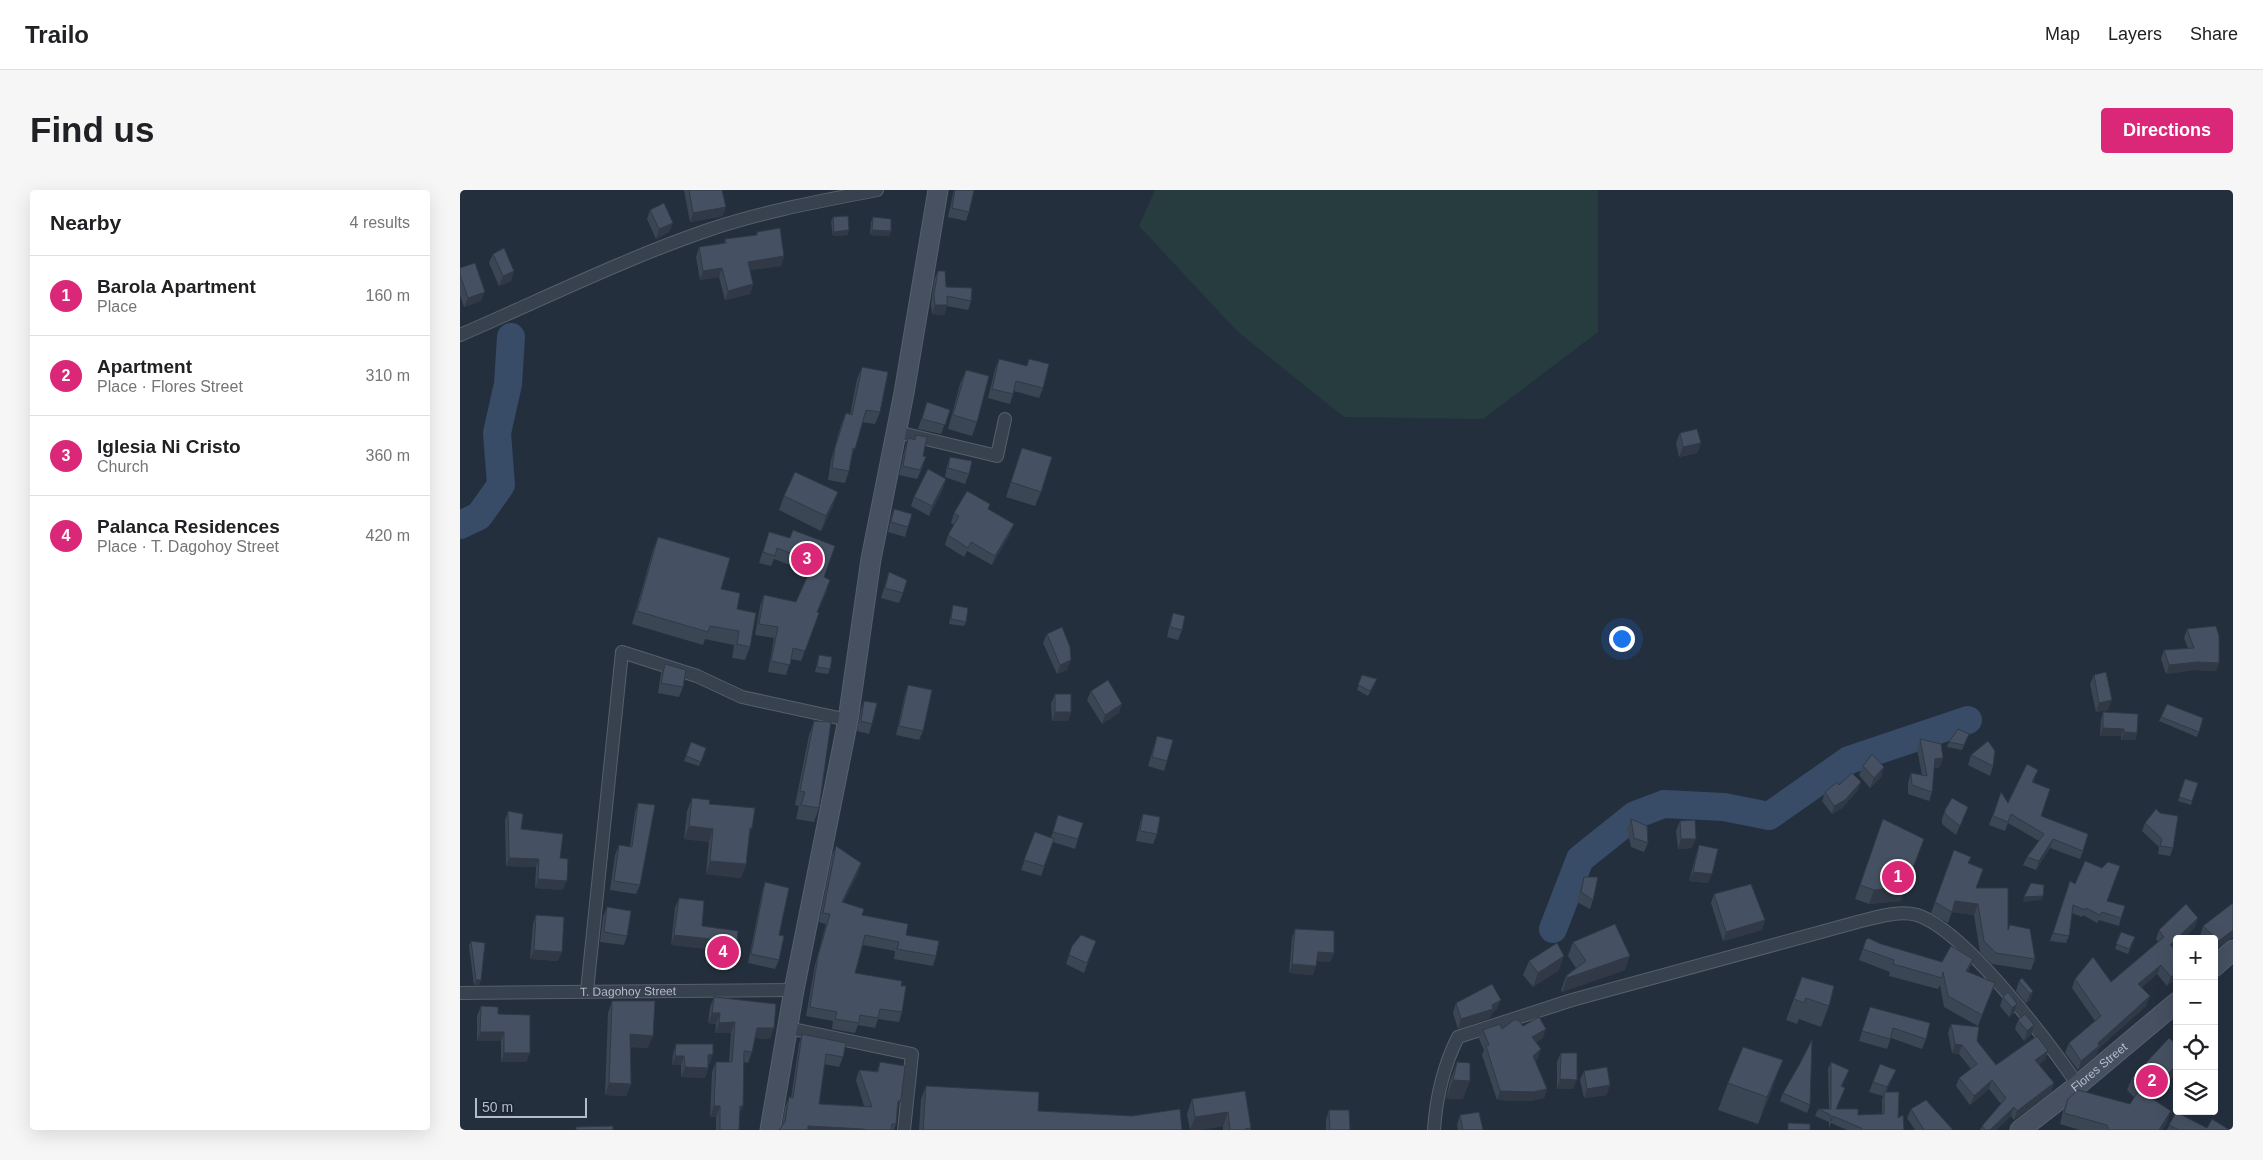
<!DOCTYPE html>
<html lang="en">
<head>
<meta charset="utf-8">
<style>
  :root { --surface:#fff; --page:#f6f6f6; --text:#202124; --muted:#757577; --line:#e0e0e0; --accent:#db2777 }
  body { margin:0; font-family:Helvetica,sans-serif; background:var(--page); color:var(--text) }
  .controls { position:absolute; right:15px; bottom:15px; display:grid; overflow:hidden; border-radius:5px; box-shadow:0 5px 20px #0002 }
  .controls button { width:45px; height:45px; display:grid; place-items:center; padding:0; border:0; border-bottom:1px solid var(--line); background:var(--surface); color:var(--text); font:25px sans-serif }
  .scale { position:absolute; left:15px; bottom:12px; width:112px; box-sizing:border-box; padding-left:5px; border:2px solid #b4bcc9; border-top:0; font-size:14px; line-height:18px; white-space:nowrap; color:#b4bcc9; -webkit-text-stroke:4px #1d2633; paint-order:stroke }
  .you { position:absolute; left:1161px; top:448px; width:18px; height:18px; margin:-12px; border:4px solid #fff; border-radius:50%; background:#1a73e8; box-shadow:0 0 0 8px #1a73e833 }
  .badge { display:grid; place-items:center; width:32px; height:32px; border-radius:50%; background:var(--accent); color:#fff; font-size:16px; font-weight:700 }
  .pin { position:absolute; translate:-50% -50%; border:2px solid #fff; box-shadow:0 1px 5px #0006 }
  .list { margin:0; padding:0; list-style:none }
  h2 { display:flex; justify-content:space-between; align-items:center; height:65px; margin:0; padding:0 20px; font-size:21px }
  h2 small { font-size:16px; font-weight:400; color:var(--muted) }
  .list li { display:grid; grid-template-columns:32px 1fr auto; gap:15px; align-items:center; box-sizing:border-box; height:80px; padding:0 20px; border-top:1px solid var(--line) }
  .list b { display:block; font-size:19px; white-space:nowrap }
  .list p { margin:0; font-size:16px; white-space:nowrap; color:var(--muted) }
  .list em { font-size:16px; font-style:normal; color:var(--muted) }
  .icon { flex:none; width:28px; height:28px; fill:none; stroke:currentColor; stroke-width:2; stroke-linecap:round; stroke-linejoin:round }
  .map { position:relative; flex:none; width:1773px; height:940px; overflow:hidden; border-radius:5px }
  header { display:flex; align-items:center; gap:30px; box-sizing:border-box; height:70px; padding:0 25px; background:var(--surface); border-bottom:1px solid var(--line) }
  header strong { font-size:24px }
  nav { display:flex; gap:28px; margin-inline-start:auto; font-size:18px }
  .intro { display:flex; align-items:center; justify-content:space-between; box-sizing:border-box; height:120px; padding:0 30px }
  h1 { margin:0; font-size:35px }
  .button { padding:12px 22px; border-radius:5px; background:var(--accent); color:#fff; font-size:18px; font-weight:700 }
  main { display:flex; gap:30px; padding:0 30px }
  aside { flex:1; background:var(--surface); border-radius:5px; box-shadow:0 5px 20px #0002 }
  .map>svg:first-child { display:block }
</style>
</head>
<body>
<header>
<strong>Trailo</strong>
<nav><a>Map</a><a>Layers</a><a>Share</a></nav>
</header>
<div class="intro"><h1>Find us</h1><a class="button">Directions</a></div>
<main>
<aside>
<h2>Nearby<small>4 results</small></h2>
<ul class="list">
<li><span class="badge">1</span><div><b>Barola Apartment</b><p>Place</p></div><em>160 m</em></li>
<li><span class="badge">2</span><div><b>Apartment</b><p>Place · Flores Street</p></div><em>310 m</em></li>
<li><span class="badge">3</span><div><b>Iglesia Ni Cristo</b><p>Church</p></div><em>360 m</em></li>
<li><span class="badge">4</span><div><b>Palanca Residences</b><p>Place · T. Dagohoy Street</p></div><em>420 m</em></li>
</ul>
</aside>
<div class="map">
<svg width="1773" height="940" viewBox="0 0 1773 940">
  <rect width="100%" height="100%" fill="#242f3e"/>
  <!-- green -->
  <polygon fill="#263c3f" points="695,0 1138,0 1138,142 1023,229 884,227 778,142 679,36"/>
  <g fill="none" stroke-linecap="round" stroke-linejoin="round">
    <!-- river -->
    <g stroke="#394c67" stroke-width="28">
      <polyline points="0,335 19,326 41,295 37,243 48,194 51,147"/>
      <polyline points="1093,739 1120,669 1175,625 1204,614 1264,617 1309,626 1389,570 1508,530"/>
    </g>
    <defs>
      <g id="street">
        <path d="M0,145C83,109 166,68 251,39C305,21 361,11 417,0"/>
        <polyline points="437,242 537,266 545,229"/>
        <polyline points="127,801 162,462 237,486 282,507 388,530"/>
        <path id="s1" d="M0,803L334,800"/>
        <polyline points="328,838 452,864 444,940"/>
        <path d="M974,940C976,909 984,875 998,847L1112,810L1401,731C1418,727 1439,720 1457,725C1505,740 1589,853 1618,895"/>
      </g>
      <g id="secondary">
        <polyline points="1754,777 1773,760"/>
        <polyline points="310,940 334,800 388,530 411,369 444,203 478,0"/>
        <path id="s2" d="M1560,940L1618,895L1717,812"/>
      </g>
    </defs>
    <!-- street casing -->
    <use href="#street" stroke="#565f6c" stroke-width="14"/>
    <!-- secondary casing -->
    <use href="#secondary" stroke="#565f6c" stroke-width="21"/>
    <!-- street -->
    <use href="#street" stroke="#38414e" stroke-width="12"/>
    <!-- secondary -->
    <use href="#secondary" stroke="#465061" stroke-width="19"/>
  </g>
  <!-- wall -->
  <g fill="#3b4654">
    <polygon points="224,0 262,0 263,26 230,32"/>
    <polygon points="494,0 514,0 509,22 506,31 488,27"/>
    <polygon points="190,20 213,33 209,42 196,49 187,29"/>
    <polygon points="373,27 388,45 373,46 371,32"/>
    <polygon points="413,27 431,41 429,46 410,45 411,32"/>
    <polygon points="297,42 324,66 321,76 290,80 293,94 290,104 265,110 259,87 240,90 236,67 239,57 264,53 265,49 296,45"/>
    <polygon points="33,64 54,81 51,91 39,96 29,73"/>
    <polygon points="0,78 21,111 4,117 0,105"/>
    <polygon points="478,81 486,97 511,111 508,120 487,116 484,125 472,124 471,114 474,90"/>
    <polygon points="539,169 567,176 569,169 583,198 579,208 554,201 550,214 528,208 535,179"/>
    <polygon points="402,177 420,222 415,234 402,232 391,269 389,281 385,293 368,290 371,270 381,235 386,223 390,225 397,189"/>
    <polygon points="506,180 517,232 512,246 488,239 500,194"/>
    <polygon points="467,212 490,220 481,244 458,239"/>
    <polygon points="1220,243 1241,253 1237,263 1219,267 1216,253"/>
    <polygon points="448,248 463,266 463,276 457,289 439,285 445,258"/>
    <polygon points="562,258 581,302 575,316 546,307"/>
    <polygon points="490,267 509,284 505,294 485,287 487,276"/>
    <polygon points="483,299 469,326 451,316 454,307"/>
    <polygon points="324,306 373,316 361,341 319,320"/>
    <polygon points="434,319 448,337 445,347 428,342 431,328"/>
    <polygon points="528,319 550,344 532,375 507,361 504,367 485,355 488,345 494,335 491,333 494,323"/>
    <polygon points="333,340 364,387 367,400 357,423 359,423 341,471 331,469 326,485 308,482 314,448 295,445 300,416 304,405 336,412 349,382 314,369 311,376 299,373 309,342 330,348"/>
    <polygon points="198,347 261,399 277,419 290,457 285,470 272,468 274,455 245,449 243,455 172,434 193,360"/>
    <polygon points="429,382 443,403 439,413 421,408"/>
    <polygon points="493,415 506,432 504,436 489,434 492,420"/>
    <polygon points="713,423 722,440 718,450 707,447 710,433"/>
    <polygon points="1727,439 1759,473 1756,481 1734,480 1706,484 1701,469 1704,460 1728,458 1724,448"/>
    <polygon points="587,444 607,480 597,484 583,453"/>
    <polygon points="359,465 370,479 368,484 355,482"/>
    <polygon points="205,474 223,497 219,507 198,503 201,483"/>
    <polygon points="902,485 915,494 908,506 897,500"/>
    <polygon points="1634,485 1648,520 1636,522 1630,494"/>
    <polygon points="448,495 463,541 459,550 436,545 445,504"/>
    <polygon points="631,501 659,523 642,534 627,510"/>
    <polygon points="595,504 611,522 608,531 592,531 591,514"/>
    <polygon points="404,511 412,534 409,544 397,541 401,520"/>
    <polygon points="1643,522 1677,543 1675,550 1661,550 1661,546 1640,546 1641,529"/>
    <polygon points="1701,527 1743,528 1737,547 1699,531"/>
    <polygon points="354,531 359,618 354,632 336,629 339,616 335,615 349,545"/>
    <polygon points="1509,544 1502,560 1487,557 1489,552"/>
    <polygon points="697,546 707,571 704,581 688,576"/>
    <polygon points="1460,549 1480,577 1474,578 1472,602 1469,611 1448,604 1448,593 1451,583 1462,585 1457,559"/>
    <polygon points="231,552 246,558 239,576 224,571"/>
    <polygon points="1511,565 1533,576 1530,586 1508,575"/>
    <polygon points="1403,576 1424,577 1421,587 1410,598 1399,585"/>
    <polygon points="1575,589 1573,593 1581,626 1623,661 1620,669 1590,658 1576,680 1563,675 1567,667 1579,651 1548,633 1545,641 1529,635 1541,602 1548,613"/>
    <polygon points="1725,589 1738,593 1731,615 1718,611"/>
    <polygon points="1379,595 1398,600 1382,618 1372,624 1362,611 1365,602"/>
    <polygon points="232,608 249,614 289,648 286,674 281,688 246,684 249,652 224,649 227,621"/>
    <polygon points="178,613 180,695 176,704 150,700 155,665 159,655 170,657 175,622"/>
    <polygon points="1508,617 1496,645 1482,634 1482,629 1485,620"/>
    <polygon points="48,621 61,639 100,668 103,700 75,698 76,677 46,676 45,630"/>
    <polygon points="683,624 697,644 693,654 676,651 680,633"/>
    <polygon points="598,625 618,649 615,659 593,652 581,686 561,680 575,642 591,648"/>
    <polygon points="1171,629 1188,653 1184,662 1171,657 1167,638"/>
    <polygon points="1423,629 1441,711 1409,714 1395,709"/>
    <polygon points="1220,631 1232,658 1218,659 1216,641"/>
    <polygon points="1685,633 1713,658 1710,666 1698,664 1699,657 1682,641"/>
    <polygon points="1239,655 1248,693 1229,691 1236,665"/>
    <polygon points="376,656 401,673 398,683 383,712 402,725 446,745 476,766 473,776 434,769 435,761 403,755 395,783 441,796 442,822 439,832 418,829 415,838 398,835 395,843 372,839 373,831 346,826 355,775 366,734 359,732 372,665"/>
    <polygon points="1494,660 1508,673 1516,698 1548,740 1575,769 1571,780 1532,774 1520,762 1514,725 1492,722 1488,733 1471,723"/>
    <polygon points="1124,687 1133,710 1130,719 1117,712 1121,696"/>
    <polygon points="1610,691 1647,711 1661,728 1659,736 1639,730 1637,733 1623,725 1622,727 1612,723 1609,746 1606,753 1590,751"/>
    <polygon points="305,692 319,770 315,779 288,773 302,702"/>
    <polygon points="1254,704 1305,730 1302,740 1263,751 1251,713"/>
    <polygon points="219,708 242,736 272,777 246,773 248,759 211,755 215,718"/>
    <polygon points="1773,713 1755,760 1754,760 1754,749 1743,749 1740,746 1743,736"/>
    <polygon points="147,717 167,746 164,755 140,752 143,727"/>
    <polygon points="76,725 98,771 70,769 73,734"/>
    <polygon points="1735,737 1713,758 1717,788 1707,796 1697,784 1681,798 1686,816 1638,859 1636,865 1618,880 1605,863 1609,853 1635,831 1612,798 1615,789 1651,792 1698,752 1696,749 1699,740"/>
    <polygon points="835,739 874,763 870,772 857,771 853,785 829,783 832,748"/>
    <polygon points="1661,742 1675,747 1668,764 1655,759"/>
    <polygon points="1406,750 1482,772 1513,769 1508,782 1535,793 1518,836 1484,817 1480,795 1478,799 1429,786 1430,782 1399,770"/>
    <polygon points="11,751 21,790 19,795 14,795 9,756"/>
    <polygon points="636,751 624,783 606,774 612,756"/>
    <polygon points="1113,752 1165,780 1102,802 1101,800 1106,786 1116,778 1108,766"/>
    <polygon points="1069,771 1099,780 1073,797 1063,785"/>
    <polygon points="1342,787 1369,816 1361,837 1339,829 1337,834 1326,830"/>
    <polygon points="1559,791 1573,801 1570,810 1566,813 1556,801"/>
    <polygon points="254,807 310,849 295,848 292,862 288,873 284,872 279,924 279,940 256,940 256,927 250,927 252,882 256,872 269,872 271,843 255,843 256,834 248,833 250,817"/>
    <polygon points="1543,807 1557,814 1554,823 1549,827 1540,816"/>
    <polygon points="152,811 188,858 170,857 171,894 166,906 145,905 148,823"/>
    <polygon points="996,813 1037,819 1032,823 1030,828 998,839 993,823"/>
    <polygon points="21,816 38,824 70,863 66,872 41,872 41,851 17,851 17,826"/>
    <polygon points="1410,817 1466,849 1462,859 1431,848 1427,859 1399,851"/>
    <polygon points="1558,830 1571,845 1564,851 1555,839"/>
    <polygon points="1491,834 1517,851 1536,875 1588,861 1585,870 1579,874 1594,893 1591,902 1554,930 1551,926 1536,940 1520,940 1522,936 1541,914 1529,899 1510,915 1496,896 1499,888 1511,879 1499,864 1492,863 1488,843"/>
    <polygon points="1063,836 1083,848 1076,852 1078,868 1075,871 1087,899 1084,908 1070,911 1037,910 1022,865 1024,860 1019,849 1023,840 1042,839"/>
    <polygon points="342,844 383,867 379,877 364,874 359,914 404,916 396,890 399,880 417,881 420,872 441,910 437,920 436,934 434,940 319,940 322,935 325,917 329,907 331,908 339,854"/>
    <polygon points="216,854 250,874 248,874 248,878 245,888 221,887 221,875 212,875 213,864"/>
    <polygon points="1717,855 1717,882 1692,908 1707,933 1702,940 1620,940 1600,934 1603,921 1608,909 1670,914 1674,907 1667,900 1672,888"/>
    <polygon points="1101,863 1113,899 1097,899 1097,872"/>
    <polygon points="997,872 1003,909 986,909 990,891"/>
    <polygon points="1371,872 1389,880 1382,896 1377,919 1398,925 1422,924 1422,909 1423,906 1409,902 1420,874 1436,880 1432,889 1426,902 1444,940 1387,940 1371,933 1369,938 1369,932 1355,926 1358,919 1369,919 1368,879"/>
    <polygon points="1124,881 1147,905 1124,908 1120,890"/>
    <polygon points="1268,893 1313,897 1298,934 1258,920"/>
    <polygon points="466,896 578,921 722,940 459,940 461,909"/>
    <polygon points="785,901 791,940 763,940 763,936 739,940 730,940 727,924 732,909"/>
    <polygon points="1323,903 1350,915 1347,923 1320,911"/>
    <polygon points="1451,919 1493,940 1455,940 1447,928"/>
    <polygon points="869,920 890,940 866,940 866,930"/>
    <polygon points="1000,925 1023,940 998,940 997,935"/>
    <polygon points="1709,935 1747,938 1768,940 1707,940"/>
  </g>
  <!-- shaded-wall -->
  <g fill="#303945">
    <polygon points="266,17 263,26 230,32 233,23"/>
    <polygon points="213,33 209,42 196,49 199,39"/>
    <polygon points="389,40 388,45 373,46 374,42"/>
    <polygon points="412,40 431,41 429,46 410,45"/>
    <polygon points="324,66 321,76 284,81 288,72"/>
    <polygon points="262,78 259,87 240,90 243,81"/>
    <polygon points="54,81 51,91 39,96 43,86"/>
    <polygon points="293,94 290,104 265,110 268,101"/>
    <polygon points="25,102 21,111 4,117 8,108"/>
    <polygon points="475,115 487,115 484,125 472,124"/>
    <polygon points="1241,253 1237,263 1219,267 1223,257"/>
    <polygon points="486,289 483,299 469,326 472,316"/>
    <polygon points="378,302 373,316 361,341 366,326"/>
    <polygon points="554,334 550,344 532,375 535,366"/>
    <polygon points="611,470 607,480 597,484 600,475"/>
    <polygon points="1737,472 1759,473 1756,481 1734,480 1706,484 1709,475"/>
    <polygon points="1652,510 1648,520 1636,522 1639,513"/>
    <polygon points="662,514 659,523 642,534 645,525"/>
    <polygon points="595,522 611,522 608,531 592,531"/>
    <polygon points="1643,538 1664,539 1661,546 1640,546"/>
    <polygon points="1664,542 1677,543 1675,550 1661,550"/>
    <polygon points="1483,568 1480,577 1472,578 1475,569"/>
    <polygon points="1424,577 1421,587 1410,598 1414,588"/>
    <polygon points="1401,592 1398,600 1382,618 1372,624 1374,616"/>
    <polygon points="229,636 253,639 249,652 224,649"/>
    <polygon points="290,638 292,638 288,651"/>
    <polygon points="1221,649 1236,649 1232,658 1218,659"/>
    <polygon points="1464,649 1441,711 1409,714 1414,700"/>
    <polygon points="1593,649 1590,658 1576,680 1579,671"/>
    <polygon points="49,668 79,669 76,677 46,676"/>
    <polygon points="250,671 286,674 281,688 246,684"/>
    <polygon points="401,673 398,683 379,722 382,712"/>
    <polygon points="1233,682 1252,684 1248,693 1229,691"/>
    <polygon points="78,689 107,691 103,700 75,698"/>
    <polygon points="1583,706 1581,710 1563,712 1564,707"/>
    <polygon points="1495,711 1518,714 1514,725 1491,722"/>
    <polygon points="1738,728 1735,737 1723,749 1717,749 1717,755 1707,764 1710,755"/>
    <polygon points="1305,730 1302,740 1263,751 1266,742"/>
    <polygon points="1773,740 1773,747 1755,760 1759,751"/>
    <polygon points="214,745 251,749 248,759 211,755"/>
    <polygon points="74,760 102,762 98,771 70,769"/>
    <polygon points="858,762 874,763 870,772 855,771"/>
    <polygon points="249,764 276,767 272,777 246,773"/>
    <polygon points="1104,766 1099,780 1073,797 1078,783"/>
    <polygon points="1170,766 1165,780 1102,802 1107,788"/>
    <polygon points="1513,769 1509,780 1502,793 1506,781"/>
    <polygon points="832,774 856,776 853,785 829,783"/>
    <polygon points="1701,775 1697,784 1675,803 1678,794"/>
    <polygon points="1717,782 1717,788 1707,796 1711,787"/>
    <polygon points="16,790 21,790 19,795 14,795"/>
    <polygon points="1573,801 1570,810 1566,813 1570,804"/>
    <polygon points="1690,806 1686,816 1638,859 1636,865 1618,880 1621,871 1638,853"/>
    <polygon points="1041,810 1037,819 1032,823 1030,828 998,839 1001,829 1032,815"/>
    <polygon points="1557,814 1554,823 1549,827 1552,818"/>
    <polygon points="252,823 260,823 256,834 248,833"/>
    <polygon points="275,832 271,843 255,843 259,833"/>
    <polygon points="1574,835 1571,845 1564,851 1567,841"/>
    <polygon points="297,838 314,838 310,849 293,848"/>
    <polygon points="1086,839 1083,848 1069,856 1072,847"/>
    <polygon points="20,842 44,842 41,851 17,851"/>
    <polygon points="170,844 193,846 188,858 166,856"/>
    <polygon points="1495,854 1502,855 1499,864 1492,863"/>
    <polygon points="1081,859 1078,868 1070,875 1073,866"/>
    <polygon points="1588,861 1585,870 1572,879 1575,870"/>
    <polygon points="44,863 70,863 66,872 41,872"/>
    <polygon points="253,864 250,874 245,874 248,865"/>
    <polygon points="215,866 224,866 221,875 212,875"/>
    <polygon points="1323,870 1313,897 1298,934 1307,907"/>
    <polygon points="1717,874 1717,882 1683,918 1688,906"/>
    <polygon points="225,877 248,878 245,888 221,887"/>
    <polygon points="1436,880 1432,889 1424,906 1427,897"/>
    <polygon points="1100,889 1117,890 1113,899 1097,899"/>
    <polygon points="993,890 1010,891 1003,909 986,909"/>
    <polygon points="1532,890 1529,899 1510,915 1514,906"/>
    <polygon points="149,893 171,894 166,906 145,905"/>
    <polygon points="1594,893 1591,902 1554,930 1557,921"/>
    <polygon points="1150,895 1147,905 1124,908 1127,899"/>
    <polygon points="1087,899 1084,908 1070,911 1037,910 1040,901"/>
    <polygon points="441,910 438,920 434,921 438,911"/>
    <polygon points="254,916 260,916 256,927 250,927"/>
    <polygon points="280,916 283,916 279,926"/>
    <polygon points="1554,917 1551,926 1536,940 1530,940"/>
    <polygon points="1711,921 1707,933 1702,940 1699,940"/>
    <polygon points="768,922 763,936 739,940 730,940 735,927"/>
    <polygon points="348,936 403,939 403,940 347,940"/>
  </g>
  <!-- building -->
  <g fill="#455162" stroke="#303945">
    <polygon points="229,0 262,0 266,17 233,23"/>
    <polygon points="495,0 514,0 509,22 492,18"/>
    <polygon points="204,13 213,33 199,39 190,20"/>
    <polygon points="388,26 389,40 374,42 373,27"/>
    <polygon points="413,27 431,29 431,41 412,40"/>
    <polygon points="320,38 324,66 288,72 293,94 268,101 262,78 243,81 239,57 266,53 265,49 297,45 297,42"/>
    <polygon points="44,58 54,81 43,86 33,64"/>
    <polygon points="15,73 25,102 8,108 0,85 0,78"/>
    <polygon points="478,81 485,81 486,97 512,98 511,111 487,106 487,115 475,115 474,104"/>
    <polygon points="539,169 567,176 569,169 589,174 583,198 556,191 553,204 532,199"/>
    <polygon points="402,177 428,182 420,222 406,220 395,259 393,258 389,281 372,278 375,258 386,223 392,225"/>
    <polygon points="506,180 529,186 517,232 493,225"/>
    <polygon points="467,212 490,220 485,235 462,229"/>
    <polygon points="1237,239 1241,253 1223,257 1220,243"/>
    <polygon points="456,245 467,247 463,266 466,267 460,280 443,276 448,248 455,250"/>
    <polygon points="562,258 592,267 581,302 551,292"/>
    <polygon points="490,267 512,271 509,284 488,278"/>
    <polygon points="468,279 486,289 472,316 454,307"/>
    <polygon points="335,282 378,302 366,326 324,306"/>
    <polygon points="507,301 530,314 528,319 554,334 535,366 511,352 508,358 488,345 499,326 494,323"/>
    <polygon points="434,319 452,324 448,337 431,332"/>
    <polygon points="333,340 375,356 364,387 370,390 357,422 359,423 345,461 333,458 330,475 311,471 318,437 299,434 304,405 336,412 354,372 317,358 315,366 303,362 309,342 330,348"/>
    <polygon points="198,347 270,368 261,399 280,403 277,419 296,423 290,457 277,454 279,441 250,436 248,442 177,421"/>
    <polygon points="429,382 447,390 443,403 425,398"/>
    <polygon points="493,415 508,418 506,432 491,429"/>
    <polygon points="713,423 725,426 722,440 710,437"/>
    <polygon points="1756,436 1759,446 1759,473 1737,472 1709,475 1704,460 1734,458 1727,439"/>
    <polygon points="602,437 610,457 611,470 600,475 587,444"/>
    <polygon points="359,465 372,467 370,479 357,477"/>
    <polygon points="205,474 226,480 223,497 201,493"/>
    <polygon points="1646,482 1652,510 1639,513 1634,485"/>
    <polygon points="902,485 917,489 910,501 898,495"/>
    <polygon points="648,490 662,514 645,525 631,501"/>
    <polygon points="448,495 472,500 463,541 439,536"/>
    <rect x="595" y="504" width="16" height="18"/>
    <polygon points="404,511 417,513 412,534 401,531"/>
    <polygon points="1707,514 1743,528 1739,542 1701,527"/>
    <polygon points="1643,522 1678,524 1677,543 1664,542 1664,539 1643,538"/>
    <polygon points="354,531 371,532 359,618 341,615 345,602 340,601"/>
    <polygon points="1498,539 1509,544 1504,555 1489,552"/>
    <polygon points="697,546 713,550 707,571 692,567"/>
    <polygon points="1460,549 1481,554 1483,568 1475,569 1472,602 1452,595 1451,583 1467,586"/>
    <polygon points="1528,551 1535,561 1533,576 1511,565"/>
    <polygon points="231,552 246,558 241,572 226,566"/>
    <polygon points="1412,564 1424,577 1414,588 1403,576"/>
    <polygon points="1567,574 1578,580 1572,592 1590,599 1581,626 1628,644 1623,661 1593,649 1579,671 1567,667 1584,644 1551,624 1548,632 1533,626 1541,602 1548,613"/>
    <polygon points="1392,583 1401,592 1385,610 1374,616 1365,602 1377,592 1379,595"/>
    <polygon points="1725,589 1738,593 1732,611 1719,607"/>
    <polygon points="232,608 250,610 249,614 295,618 292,638 290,638 286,674 250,671 253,639 229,636"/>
    <polygon points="1492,608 1508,617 1500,636 1485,624 1485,620"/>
    <polygon points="178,613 195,615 180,695 154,691 159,655 172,657"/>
    <polygon points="1696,619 1700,623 1718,626 1713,658 1700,656 1702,649 1685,633"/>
    <polygon points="48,621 63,624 61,639 103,644 100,668 108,669 107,691 78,689 79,669 49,668"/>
    <polygon points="683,624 700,627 697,644 680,641"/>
    <polygon points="598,625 623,633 618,649 593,642"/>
    <polygon points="1171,629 1187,636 1188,653 1174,648"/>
    <polygon points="1423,629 1464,649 1446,696 1414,700 1400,695"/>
    <polygon points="1235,630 1236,649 1221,649 1220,631"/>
    <polygon points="575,642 594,649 584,676 564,670"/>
    <polygon points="1239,655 1258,659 1252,684 1233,682"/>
    <polygon points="376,656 401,673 382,712 404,719 402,725 448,734 446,745 479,751 476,766 437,759 439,752 405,745 395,783 442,791 441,796 446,796 442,822 420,819 418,828 400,825 399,833 375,829 377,822 350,817 358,766 370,724 363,723"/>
    <polygon points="1494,660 1511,667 1508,673 1523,679 1516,698 1548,698 1548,740 1550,735 1570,739 1575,769 1536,763 1524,751 1518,714 1495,711 1492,722 1475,712"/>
    <polygon points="1625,671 1642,678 1648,672 1660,676 1647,711 1665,716 1661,728 1642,722 1640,725 1626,718 1625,720 1613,715 1609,746 1593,743 1610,691 1615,694"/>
    <polygon points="1124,687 1138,687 1133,710 1121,702"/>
    <polygon points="305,692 329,698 319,745 324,746 319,770 291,764"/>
    <polygon points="1571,693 1584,695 1583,706 1564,707"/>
    <polygon points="1291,694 1305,730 1266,742 1254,704"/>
    <polygon points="219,708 244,711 242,736 278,741 276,767 249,764 251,749 214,745"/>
    <polygon points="1773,713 1773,740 1759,751 1743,736"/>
    <polygon points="1726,714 1738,728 1710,755 1717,762 1717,782 1711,787 1701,775 1678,794 1690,806 1638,853 1639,856 1621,871 1609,853 1641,826 1615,789 1633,767 1651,792 1704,747 1699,740"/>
    <polygon points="147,717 171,721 167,746 144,742"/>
    <polygon points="76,725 104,727 102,762 74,760"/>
    <polygon points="1155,734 1170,766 1107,788 1106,786 1126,771 1113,752"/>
    <polygon points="835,739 874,741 874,763 858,762 856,776 832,774"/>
    <polygon points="1661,742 1675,747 1669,759 1656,754"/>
    <polygon points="621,745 636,751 627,773 609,765 612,756"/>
    <polygon points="1408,748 1421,754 1482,772 1491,756 1513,769 1506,781 1535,793 1522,825 1488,806 1483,782 1482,788 1433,774 1434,770 1403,759 1406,750"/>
    <polygon points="11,751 25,753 21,790 16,790"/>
    <polygon points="1097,753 1104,766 1078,783 1069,771"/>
    <polygon points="1342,787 1374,796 1369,816 1346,808 1344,813 1334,809"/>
    <polygon points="1562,788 1573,801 1570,804 1559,791"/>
    <polygon points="1032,794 1041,810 1032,815 1033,819 1001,829 996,813"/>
    <polygon points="1548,802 1557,814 1552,818 1543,807"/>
    <polygon points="254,807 316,814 314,838 297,838 292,862 284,861 283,916 280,916 279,940 260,940 260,916 254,916 256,872 272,872 275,832 259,833 260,823 252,823"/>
    <polygon points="152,811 195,811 193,846 170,844 171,894 149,893"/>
    <polygon points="21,816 38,817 38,824 70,825 70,863 44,863 44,842 20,842"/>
    <polygon points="1410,817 1470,833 1466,849 1433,838 1430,849 1402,841"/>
    <polygon points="1565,824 1574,835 1567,841 1558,830"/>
    <polygon points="1079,827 1086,839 1072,847 1081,859 1073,866 1087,899 1073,902 1040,901 1026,856 1029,855 1023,840 1040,834 1042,839 1054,830 1058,830 1063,836"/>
    <polygon points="1491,834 1519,837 1517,851 1536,875 1577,846 1588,861 1575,870 1594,893 1557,921 1554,917 1530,940 1525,940 1522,936 1546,908 1532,890 1514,906 1499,888 1517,874 1502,855 1495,854"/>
    <polygon points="342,844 386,853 383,867 366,864 359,914 412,917 399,880 418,882 420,872 445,876 441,910 438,911 436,934 432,934 431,940 406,940 403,939 348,936 348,940 319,940 325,932 329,907 333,908"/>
    <polygon points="1709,848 1717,855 1717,874 1688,906 1711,921 1699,940 1649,940 1647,935 1604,923 1608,909 1618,900 1670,914 1681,897 1672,888"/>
    <polygon points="1352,850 1350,915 1323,903 1338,877"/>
    <polygon points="216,854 253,854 253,864 248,865 248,878 225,877 224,866 215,866"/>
    <polygon points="1283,857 1323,870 1307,907 1268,893"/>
    <polygon points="1101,863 1117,863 1117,890 1100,889"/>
    <polygon points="997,872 1010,873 1010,891 993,890"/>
    <polygon points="1371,872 1389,880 1381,896 1385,898 1376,919 1398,919 1398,925 1424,924 1424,902 1439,902 1438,928 1443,925 1444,940 1402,940 1401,938 1373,926 1371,931 1371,925 1358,919 1371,919"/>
    <polygon points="1420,874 1436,880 1427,897 1413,892"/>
    <polygon points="1147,877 1150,895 1127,899 1124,881"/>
    <polygon points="466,896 579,902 578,921 672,926 720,919 722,940 463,940"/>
    <polygon points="785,901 791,938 785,939 785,940 770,940 768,922 735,927 732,909"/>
    <polygon points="1466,910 1493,940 1464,940 1451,919"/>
    <polygon points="869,920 889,920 890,940 870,940"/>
    <polygon points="1019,922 1023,940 1003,940 1000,925"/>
    <polygon points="1716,922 1747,938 1752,929 1768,939 1768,940 1719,940 1709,935"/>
    <polygon points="1328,933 1350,934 1350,940 1328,940"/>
    <polygon points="153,936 153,940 116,940 116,937"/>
  </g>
  <g text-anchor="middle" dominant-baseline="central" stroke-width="4.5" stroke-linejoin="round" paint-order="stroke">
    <!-- street labels -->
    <g font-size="12" fill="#b4bcc9" stroke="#1d2633">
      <text stroke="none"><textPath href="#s1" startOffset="168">T. Dagohoy Street</textPath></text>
      <text stroke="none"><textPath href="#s2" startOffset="101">Flores Street</textPath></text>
    </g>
  </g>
</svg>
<div class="controls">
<button>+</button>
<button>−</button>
<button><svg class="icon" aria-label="locate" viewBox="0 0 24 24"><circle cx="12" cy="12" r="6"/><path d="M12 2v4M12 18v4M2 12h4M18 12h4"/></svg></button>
<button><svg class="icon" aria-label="layers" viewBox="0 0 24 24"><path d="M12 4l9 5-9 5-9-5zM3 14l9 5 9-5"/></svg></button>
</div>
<div class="scale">50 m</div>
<div class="you"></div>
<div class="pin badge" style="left:1438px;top:687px">1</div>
<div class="pin badge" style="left:1692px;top:891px">2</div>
<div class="pin badge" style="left:347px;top:369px">3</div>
<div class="pin badge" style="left:263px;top:762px">4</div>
</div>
</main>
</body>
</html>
